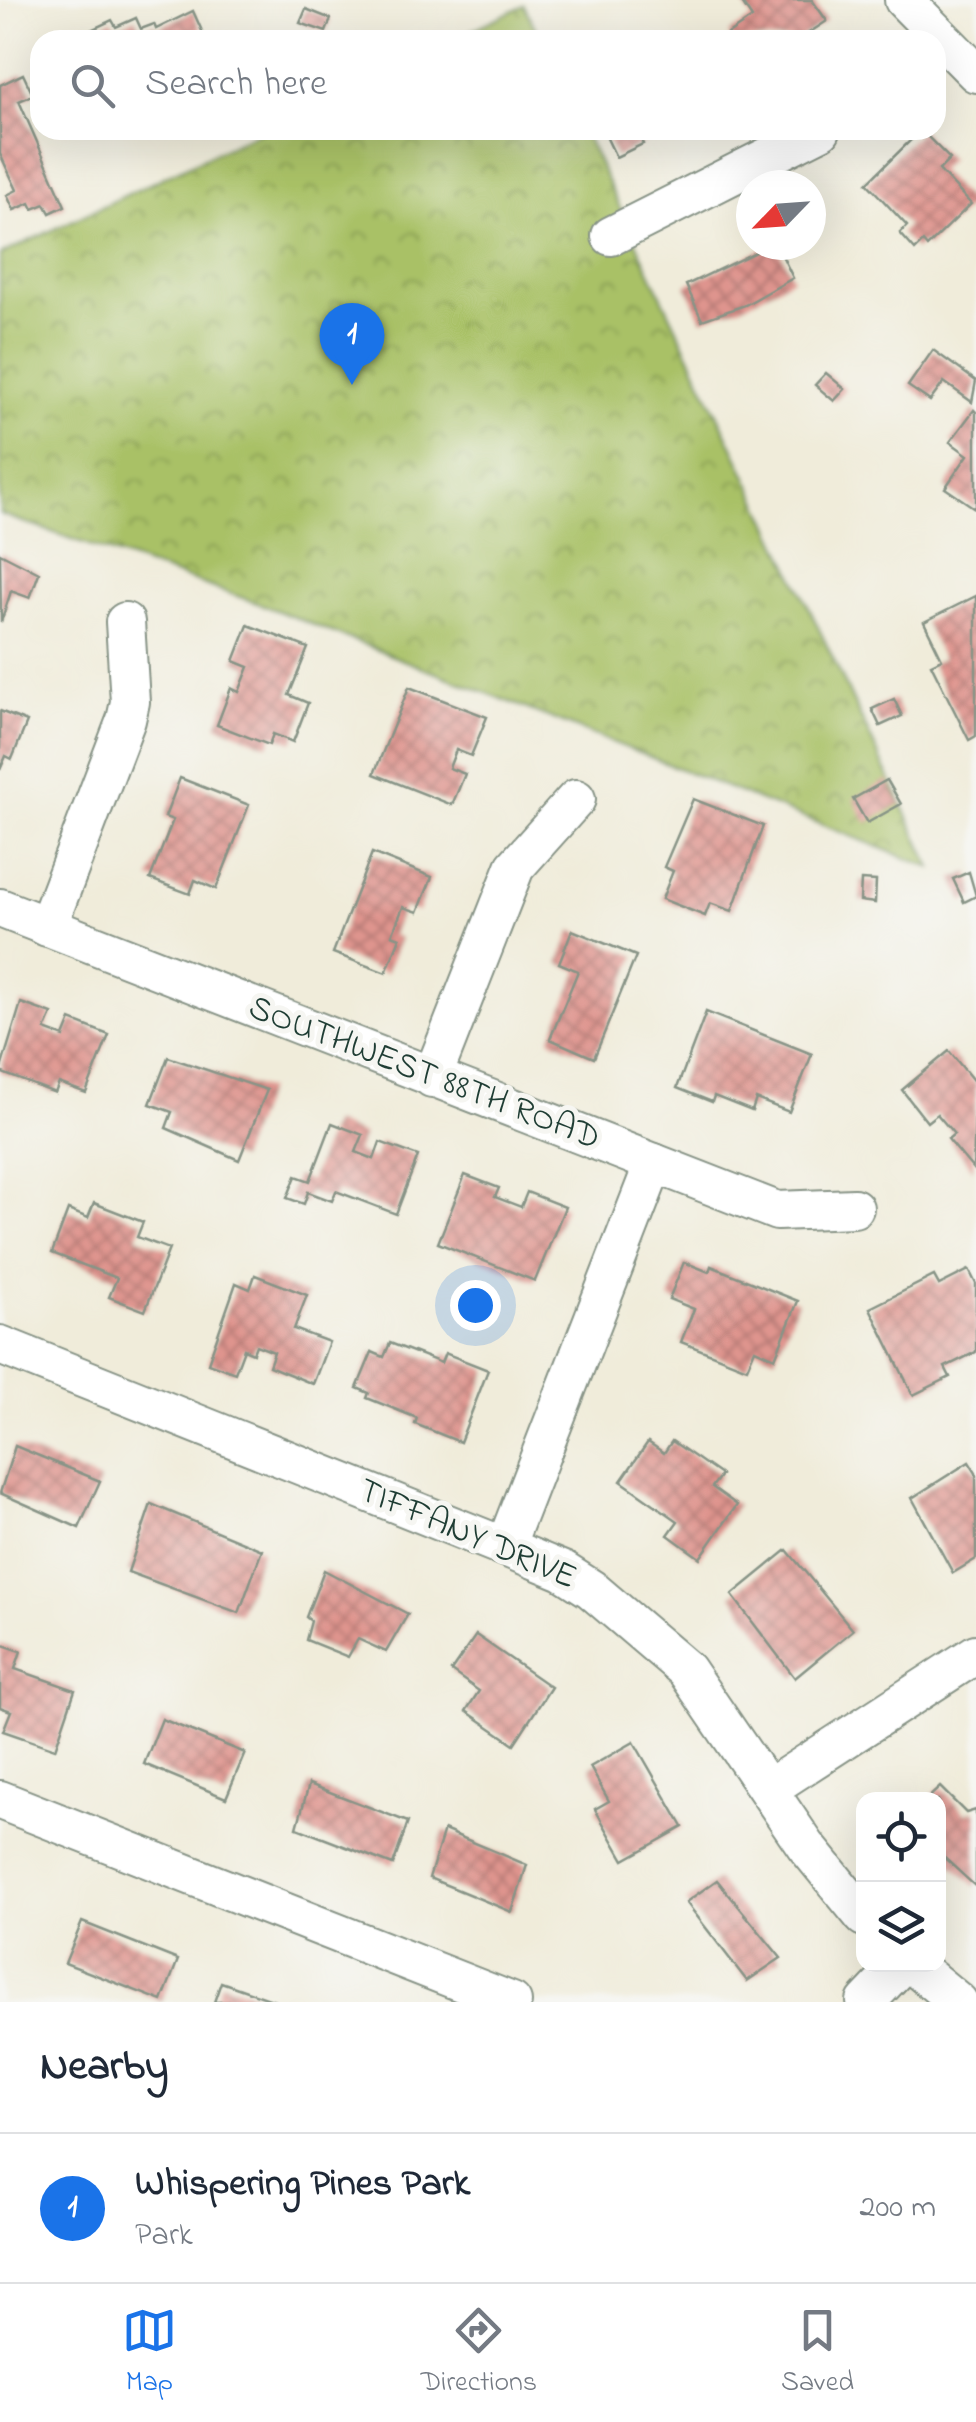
<!DOCTYPE html>
<html lang="en">
<head>
<meta charset="utf-8">
<style>
  :root { --surface:#fff; --page:#f6f6f7; --text:#1f2937; --muted:#747a83; --line:#e0e1e3; --accent:#1a73e8 }
  body { margin:0; font-family:"Indie Flower",sans-serif; background:var(--page); color:var(--text) }
  .controls { position:absolute; right:30px; bottom:30px; display:grid; overflow:hidden; border-radius:20px; box-shadow:0 10px 40px #0002 }
  .controls button { width:90px; height:90px; display:grid; place-items:center; padding:0; border:0; border-bottom:2px solid var(--line); background:var(--surface); color:var(--text); font:50px sans-serif }
  .compass { position:absolute; left:736px; top:170px; width:90px; height:90px; border-radius:50%; background:var(--surface); box-shadow:0 10px 40px #0002; rotate:245deg }
  .you { position:absolute; left:475px; top:1305px; width:35px; height:35px; margin:-25px; border:8px solid #fff; border-radius:50%; background:#1a73e8; box-shadow:0 0 0 15px #1a73e833 }
  .badge { display:grid; place-items:center; width:65px; height:65px; border-radius:50%; background:var(--accent); color:#fff; font-size:32px; font-weight:700 }
  .pin { position:absolute; translate:-50% -82px; filter:drop-shadow(0 2px 5px #0008) }
  .pin::after { content:''; position:absolute; top:52px; width:35px; height:30px; background:inherit; clip-path:polygon(0 0,100% 0,50% 100%) }
  .list { margin:0; padding:0; list-style:none }
  h2 { display:flex; justify-content:space-between; align-items:center; height:130px; margin:0; padding:0 40px; font-size:42px }
  h2 small { font-size:32px; font-weight:400; color:var(--muted) }
  .list li { display:grid; grid-template-columns:65px 1fr auto; gap:30px; align-items:center; box-sizing:border-box; height:150px; padding:0 40px; border-top:2px solid var(--line) }
  .list b { display:block; font-size:38px; white-space:nowrap }
  .list p { margin:0; font-size:32px; white-space:nowrap; color:var(--muted) }
  .list em { font-size:32px; font-style:normal; color:var(--muted) }
  .icon { flex:none; width:55px; height:55px; fill:none; stroke:currentColor; stroke-width:2; stroke-linecap:round; stroke-linejoin:round }
  .map { position:relative; flex:none; width:976px; height:2002px; overflow:hidden }
  .search { position:absolute; background:var(--surface); box-shadow:0 10px 40px #0002; left:30px; right:30px; top:30px; height:110px; display:flex; align-items:center; gap:25px; box-sizing:border-box; padding:0 35px; border-radius:30px; color:var(--muted); font-size:38px }
  .sheet { height:280px; background:var(--surface) }
  nav { display:flex; justify-content:space-around; align-items:center; box-sizing:border-box; height:140px; border-top:2px solid var(--line); background:var(--surface); font-size:28px; color:var(--muted) }
  nav a { display:grid; justify-items:center; gap:5px }
  nav .on { color:var(--accent) }
  .map>svg:first-child { display:block }
</style>
</head>
<body>
<div class="map">
<svg width="976" height="2002" viewBox="0 0 976 2002">
  <defs>
    <pattern id="park-crowns" width="20" height="18" patternUnits="userSpaceOnUse" patternTransform="scale(2.5)"><rect width="20" height="18" fill="#a9c166"/><path d="M2 6a3 3 0 1 1 6 0M12 15a3 3 0 1 1 6 0" fill="none" stroke="#899e55"/></pattern>
    <pattern id="building-cross-hatch" width="8" height="8" patternUnits="userSpaceOnUse" patternTransform="scale(2.5)"><rect width="8" height="8" fill="#df948e"/><path d="M0 0l8 8M0 8l8-8" fill="none" stroke="#b47a75"/></pattern>
  </defs>
  <rect width="100%" height="100%" fill="#f6f6f2"/>
  <filter id="ink" filterUnits="userSpaceOnUse"><feTurbulence type="fractalNoise" baseFrequency=".01" numOctaves="2"/><feDisplacementMap in="SourceGraphic" scale="20" xChannelSelector="R" yChannelSelector="G"/><feConvolveMatrix kernelMatrix="1 2 1 2 8 2 1 2 1" color-interpolation-filters="sRGB"/></filter>
  <filter id="wash" filterUnits="userSpaceOnUse"><feTurbulence type="fractalNoise" baseFrequency=".0048" numOctaves="4" result="noise"/><feDisplacementMap in="SourceGraphic" scale="40" xChannelSelector="R" yChannelSelector="G"/><feGaussianBlur stdDeviation="2.25" result="paint"/><feColorMatrix in="noise" values="0 0 0 0 0 0 0 0 0 0 0 0 0 0 0 0 0 1.4 0 .05"/><feComposite in="paint" operator="in"/></filter>
  <g filter="url(#wash)">
    <rect width="100%" height="100%" fill="#f0ecda"/>
    <!-- park -->
    <g fill="url(#park-crowns)" stroke="#647f4d" stroke-width="2.5">
      <polygon points="524,5 541,40 452,40"/>
      <polygon points="263,130 583,130 932,868 263,605 0,514 0,255"/>
    </g>
    <g id="blocks">
      <!-- building -->
      <g fill="url(#building-cross-hatch)">
        <polygon points="747,0 812,0 827,21 798,40 732,40 728,34 752,18 742,3"/>
        <polygon points="306,9 331,19 326,32 300,23"/>
        <polygon points="193,11 206,40 79,40 78,36 112,20 116,27 136,18 141,29 154,24 156,29"/>
        <polygon points="23,74 33,95 19,101 65,206 50,213 45,204 33,209 30,203 14,210 7,195 17,190 0,154 0,85"/>
        <polygon points="603,130 645,130 638,133 643,144 616,157"/>
        <polygon points="921,130 950,159 939,170 971,204 927,247 923,242 915,250 900,233 907,226 867,183"/>
        <polygon points="770,245 777,245 793,278 745,305 702,320 686,285"/>
        <polygon points="933,350 976,381 972,402 944,382 930,401 908,386"/>
        <polygon points="826,373 845,389 834,401 815,385"/>
        <polygon points="974,410 976,412 976,509 945,488 968,455 950,442"/>
        <polygon points="0,553 39,573 30,598 11,591 1,622"/>
        <polygon points="976,596 976,736 969,740 931,664 942,659 924,622"/>
        <polygon points="248,625 308,648 289,695 308,703 293,742 273,734 269,745 217,725 231,688 239,692 249,667 234,661"/>
        <polygon points="409,687 487,717 471,756 456,750 449,768 465,774 452,805 374,774"/>
        <polygon points="894,699 902,716 880,726 872,709"/>
        <polygon points="0,711 27,722 12,759 6,756 0,770"/>
        <polygon points="180,778 249,805 216,889 195,880 190,894 150,879 173,820 165,817"/>
        <polygon points="887,780 901,804 867,823 853,799"/>
        <polygon points="693,799 763,826 732,911 710,903 705,916 662,899 673,871 664,867"/>
        <polygon points="372,853 432,877 418,912 403,907 392,935 400,938 386,973 333,953"/>
        <polygon points="969,872 976,896 964,902 953,879"/>
        <polygon points="861,880 876,881 875,903 860,901"/>
        <polygon points="572,930 636,956 594,1058 550,1039 578,971 559,963"/>
        <polygon points="21,1003 52,1014 45,1030 64,1037 71,1020 109,1035 86,1093 59,1083 55,1093 0,1072"/>
        <polygon points="706,1012 812,1054 789,1112 756,1099 752,1111 714,1096 712,1102 677,1088"/>
        <polygon points="949,1051 976,1084 973,1169 948,1139 954,1134 937,1114 927,1122 902,1090"/>
        <polygon points="168,1057 267,1090 239,1160 166,1128 172,1112 150,1104"/>
        <polygon points="332,1123 363,1135 356,1152 374,1159 380,1142 418,1156 396,1214 336,1191 332,1201 308,1192 304,1204 287,1198 296,1176 310,1181"/>
        <polygon points="465,1175 499,1188 495,1197 521,1207 527,1192 565,1207 535,1281 438,1243"/>
        <polygon points="94,1203 143,1222 137,1237 169,1249 145,1311 109,1297 117,1278 52,1253 68,1210 88,1218"/>
        <polygon points="684,1262 709,1272 711,1266 798,1301 775,1358 755,1349 747,1368 681,1342 694,1309 669,1299"/>
        <polygon points="969,1270 976,1284 976,1352 945,1367 950,1377 913,1395 870,1308 934,1276 939,1285"/>
        <polygon points="255,1275 307,1295 294,1329 329,1342 313,1384 269,1366 274,1352 256,1345 253,1353 244,1349 235,1373 208,1363 236,1283 250,1289"/>
        <polygon points="390,1343 441,1363 445,1353 488,1370 460,1442 415,1424 417,1418 367,1398 369,1393 357,1388 372,1352 384,1357"/>
        <polygon points="672,1441 721,1475 712,1487 737,1505 700,1558 668,1535 678,1521 621,1481 648,1442 664,1453"/>
        <polygon points="15,1446 100,1481 79,1528 0,1493"/>
        <polygon points="969,1462 976,1473 976,1559 953,1573 912,1498"/>
        <polygon points="151,1504 262,1550 239,1613 128,1572"/>
        <polygon points="787,1550 853,1630 795,1678 732,1595"/>
        <polygon points="324,1570 408,1614 386,1652 358,1639 348,1657 306,1640 311,1621 306,1617"/>
        <polygon points="476,1635 551,1687 514,1744 466,1711 479,1691 451,1671"/>
        <polygon points="0,1644 21,1651 15,1669 75,1690 55,1749 3,1731 11,1711 0,1707"/>
        <polygon points="162,1719 245,1753 226,1798 144,1764"/>
        <polygon points="634,1742 683,1827 624,1860 595,1809 609,1801 590,1767"/>
        <polygon points="309,1784 408,1822 393,1865 297,1828"/>
        <polygon points="940,1787 966,1813 976,1810 976,1887 938,1852 938,1800 926,1800"/>
        <polygon points="444,1830 527,1865 512,1912 429,1878"/>
        <polygon points="717,1880 781,1958 747,1981 686,1902"/>
        <polygon points="82,1922 178,1960 162,2001 65,1963"/>
        <polygon points="221,1982 275,2001 275,2002 214,2002"/>
      </g>
    </g>
  </g>
  <g filter="url(#ink)">
    <use href="#blocks" fill-opacity="0" stroke="#889487" stroke-width="2.5"/>
    <g fill="none" stroke-linecap="round" stroke-linejoin="round">
      <defs>
        <g id="minor">
          <polyline points="904,0 976,73"/>
          <polyline points="611,236 821,130"/>
          <polyline points="0,908 777,1211 854,1208"/>
          <polyline points="47,927 126,720 130,702 125,622"/>
          <polyline points="432,1078 515,867 576,799"/>
          <polyline points="0,1345 505,1547 563,1571 591,1589 686,1670 806,1846 864,1917"/>
          <polyline points="505,1547 654,1163"/>
          <polyline points="768,1789 976,1654"/>
          <polyline points="0,1800 512,2002"/>
          <polyline points="912,1964 958,2002"/>
          <polyline points="866,2002 902,1964"/>
        </g>
      </defs>
      <!-- minor casing -->
      <use href="#minor" stroke="#889487" stroke-width="42"/>
      <!-- minor -->
      <use href="#minor" stroke="#fff" stroke-width="38"/>
    </g>
  </g>
  <g text-anchor="middle" dominant-baseline="central" stroke-width="10" stroke-linejoin="round" paint-order="stroke">
    <!-- street labels -->
    <g font-size="35" fill="#1f3d34" stroke="#f6f6f2">
      <text transform="translate(424 1074) rotate(21)">SOUTHWEST 88TH ROAD</text>
      <text transform="translate(467 1535) rotate(23)">TIFFANY DRIVE</text>
    </g>
  </g>
</svg>
<div class="controls">
<button><svg class="icon" aria-label="locate" viewBox="0 0 24 24"><circle cx="12" cy="12" r="6"/><path d="M12 2v4M12 18v4M2 12h4M18 12h4"/></svg></button>
<button><svg class="icon" aria-label="layers" viewBox="0 0 24 24"><path d="M12 4l9 5-9 5-9-5zM3 14l9 5 9-5"/></svg></button>
</div>
<svg class="compass" viewBox="-18 -18 36 36"><path d="M0-13l5 13h-10z" fill="#e53935"/><path d="M0 13l5-13h-10z" fill="#747a83"/></svg>
<div class="you"></div>
<div class="pin badge" style="left:352px;top:385px">1</div>
<div class="search"><svg class="icon" aria-label="search" viewBox="0 0 24 24"><circle cx="10" cy="10" r="6"/><path d="M15 15l6 6"/></svg>Search here</div>
</div>
<section class="sheet">
<h2>Nearby<small></small></h2>
<ul class="list">
<li><span class="badge">1</span><div><b>Whispering Pines Park</b><p>Park</p></div><em>200 m</em></li>
</ul>
</section>
<nav>
<a class="on"><svg class="icon" aria-label="map" viewBox="0 0 24 24"><path d="M3 6l6-2 6 2 6-2v14l-6 2-6-2-6 2zM9 4v14M15 6v14"/></svg>Map</a>
<a><svg class="icon" aria-label="directions" viewBox="0 0 24 24"><path d="M12 3l9 9-9 9-9-9zM9 14v-3h6M13 9l2 2-2 2"/></svg>Directions</a>
<a><svg class="icon" aria-label="saved" viewBox="0 0 24 24"><path d="M7 4h10v16l-5-4-5 4z"/></svg>Saved</a>
</nav>
</body>
</html>
